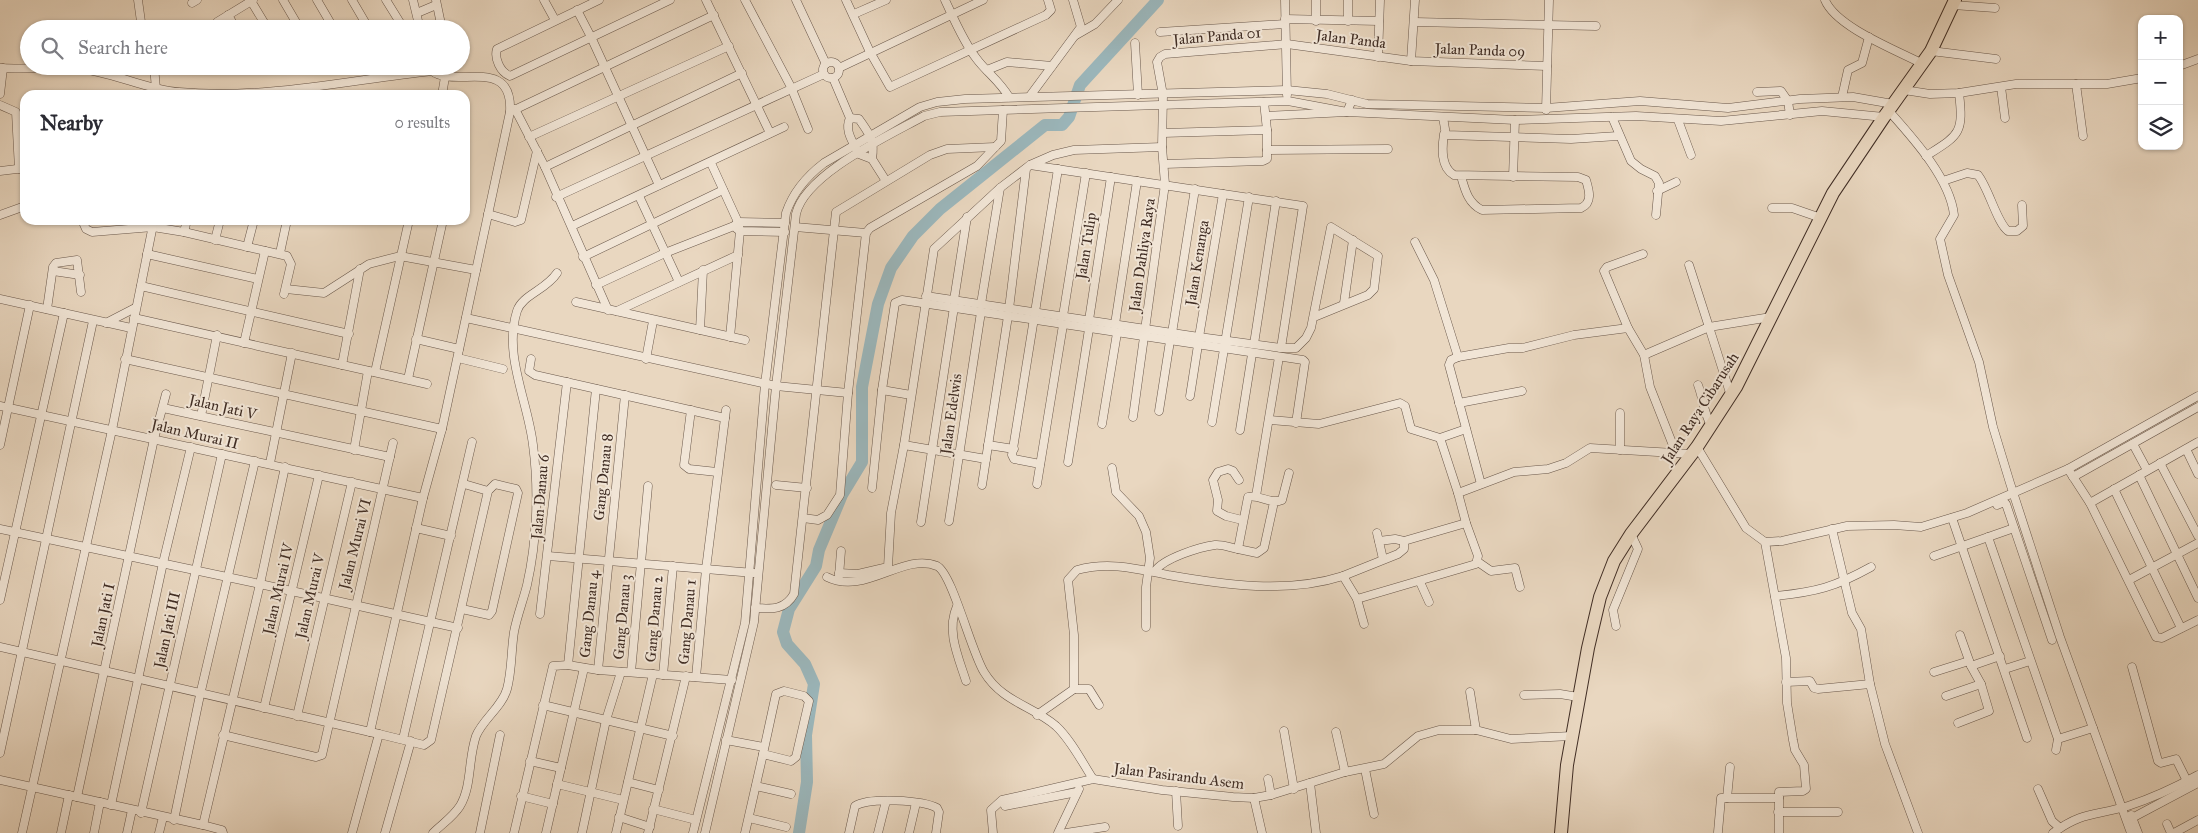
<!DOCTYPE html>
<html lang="en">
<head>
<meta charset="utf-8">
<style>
  :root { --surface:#fff; --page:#f7f7f7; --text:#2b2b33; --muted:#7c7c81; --line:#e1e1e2 }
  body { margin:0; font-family:"IM FELL Great Primer",serif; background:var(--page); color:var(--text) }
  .controls { position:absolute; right:15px; top:15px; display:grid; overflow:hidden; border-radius:10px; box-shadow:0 1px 4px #0004 }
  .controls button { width:45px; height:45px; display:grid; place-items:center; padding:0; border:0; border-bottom:1px solid var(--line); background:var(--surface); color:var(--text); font:25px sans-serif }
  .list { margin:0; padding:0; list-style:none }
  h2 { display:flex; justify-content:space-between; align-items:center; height:65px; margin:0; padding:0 20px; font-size:21px }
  h2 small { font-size:16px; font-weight:400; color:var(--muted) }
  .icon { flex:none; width:28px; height:28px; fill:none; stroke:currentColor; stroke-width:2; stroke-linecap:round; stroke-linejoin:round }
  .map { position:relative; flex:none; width:2198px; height:833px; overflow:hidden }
  .search { position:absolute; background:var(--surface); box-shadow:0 1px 4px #0004; left:20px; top:20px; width:450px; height:55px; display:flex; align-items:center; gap:12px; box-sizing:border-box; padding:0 18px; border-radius:28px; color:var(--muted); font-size:19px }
  .panel { position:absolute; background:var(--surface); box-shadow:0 1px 4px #0004; left:20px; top:90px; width:450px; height:135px; border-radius:15px }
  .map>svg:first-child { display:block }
</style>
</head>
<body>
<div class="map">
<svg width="2198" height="833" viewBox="0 0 2198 833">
  <rect width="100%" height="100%" fill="#e9d7c0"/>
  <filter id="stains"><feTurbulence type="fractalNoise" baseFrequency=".004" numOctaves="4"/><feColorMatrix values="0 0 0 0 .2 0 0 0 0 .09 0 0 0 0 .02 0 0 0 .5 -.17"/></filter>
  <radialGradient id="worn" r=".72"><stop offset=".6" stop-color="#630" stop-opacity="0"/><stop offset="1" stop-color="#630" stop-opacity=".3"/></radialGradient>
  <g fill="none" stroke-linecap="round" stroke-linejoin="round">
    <!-- river -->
    <polyline stroke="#9bb7bc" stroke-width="12" points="799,833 807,782 806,735 814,684 805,664 787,644 783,632 789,609 816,566 819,550 842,495 862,462 862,387 878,304 891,268 913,236 940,209 1045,125 1062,125 1069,117 1080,85 1158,0"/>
    <defs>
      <g id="minor">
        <polyline points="138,0 142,29"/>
        <polyline points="283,0 300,29"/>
        <polyline points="317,0 334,29"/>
        <polyline points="352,0 369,29"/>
        <polyline points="386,0 404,29"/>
        <polyline points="413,0 420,29"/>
        <polyline points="436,0 442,29"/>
        <polyline points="544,0 555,20"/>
        <path d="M599,0L497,49C494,58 500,72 510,76L670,0"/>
        <polyline points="706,0 770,133"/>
        <polyline points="745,0 791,87 808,129"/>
        <polyline points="796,0 826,64"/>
        <polyline points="846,0 870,52 890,87 1046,15 1051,10 1048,0"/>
        <path d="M945,0C954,19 963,41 976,58C987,73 999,80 1009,97"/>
        <polyline points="1285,0 1287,95"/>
        <polyline points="1348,0 1348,21"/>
        <path d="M1825,0C1836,27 1896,50 1923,64"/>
        <polyline points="251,1 268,29"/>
        <polyline points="192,3 197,0"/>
        <polyline points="1953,5 1995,8"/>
        <polyline points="577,10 591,37 659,185"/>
        <polyline points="417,13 436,5"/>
        <polyline points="854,14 886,0"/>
        <polyline points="228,15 236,29"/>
        <polyline points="1285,19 1379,21"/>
        <polyline points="1316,21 1316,0"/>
        <polyline points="217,22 253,0"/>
        <polyline points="1415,22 1596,26"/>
        <polyline points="1160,32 1285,24"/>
        <polyline points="1076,35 1095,24 1118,0"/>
        <polyline points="1135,43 1138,95"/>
        <polyline points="1931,51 1996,59"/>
        <polyline points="1378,57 1380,0"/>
        <polyline points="1411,61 1415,0"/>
        <circle cx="831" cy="70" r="8"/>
        <polyline points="154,66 156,89"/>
        <polyline points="2179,66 2198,59"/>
        <path d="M0,68C33,70 66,65 98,72C126,78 151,90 179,92C263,100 349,80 432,71C455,89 513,55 510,112L442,429L423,498L370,732"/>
        <polyline points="394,68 396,66"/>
        <polyline points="839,68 983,0"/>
        <polyline points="987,70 1007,62 1052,66"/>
        <polyline points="833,78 850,118"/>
        <polyline points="2076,84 2083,136"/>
        <polyline points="2001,87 2005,118"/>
        <polyline points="1904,90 1930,94 1959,93 2016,84 2107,84 2142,78"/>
        <polyline points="1757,92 1781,91 1788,101 1790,115"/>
        <polyline points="0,94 3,68"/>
        <polyline points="442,95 445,77"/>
        <polyline points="1030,96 1081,27 1073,0"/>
        <polyline points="1842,97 1848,70 1862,63 1869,37"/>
        <polyline points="1264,102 1267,130"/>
        <polyline points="0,105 16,112 19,169"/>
        <polyline points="515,109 545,167 608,310"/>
        <polyline points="1546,110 1549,0"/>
        <path d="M1888,110C1912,137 1950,178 1954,215L1940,239L1948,275L1979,362L1993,427L2010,483L2060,637L2131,833"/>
        <polyline points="510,112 714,15"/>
        <polyline points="1266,116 1347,112 1352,100"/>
        <polyline points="1443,117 1446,135 1571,139 1618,136"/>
        <polyline points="1612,117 1631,161 1641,169 1655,176 1659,183 1656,215"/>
        <polyline points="1678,120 1691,155"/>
        <polyline points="1163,133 1267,130 1267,159 1263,161 1164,164"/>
        <path d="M1444,134C1442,147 1440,167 1454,175L1578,177L1586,180C1589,190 1593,203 1581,208L1482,210C1468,203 1465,190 1461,176"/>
        <polyline points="529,137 729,46"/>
        <polyline points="1267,150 1388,149"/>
        <path d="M1926,156C1959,135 1964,134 1959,93"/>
        <path d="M872,159C875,140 870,135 859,119L850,118C844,131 853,142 859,154L872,159L886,181"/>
        <polyline points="711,163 738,222 740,231 730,337"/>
        <polyline points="1030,165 1303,206 1281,348"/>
        <polyline points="545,167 742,73"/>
        <polyline points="0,171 25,168"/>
        <polyline points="1513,177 1515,120"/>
        <path d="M1943,181L1967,173L1978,175C1989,189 1997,223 2008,231H2017L2023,226L2022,205"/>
        <polyline points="1657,191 1676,182"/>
        <polyline points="639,196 679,282"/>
        <polyline points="556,197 824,74"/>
        <polyline points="1772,208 1792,208 1821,218"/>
        <polyline points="488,214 515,222 521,220 537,151"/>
        <polyline points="0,215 25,206"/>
        <polyline points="82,220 86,229 92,232 153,227 184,232 287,256 291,264 284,294"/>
        <polyline points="572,226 784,127"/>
        <polyline points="795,227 866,233"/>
        <polyline points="737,229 740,231 785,232"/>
        <polyline points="184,232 187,220"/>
        <polyline points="215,240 220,220"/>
        <polyline points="1415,242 1434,280 1458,357 1451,360 1449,365 1481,484"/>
        <polyline points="247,247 254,220"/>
        <polyline points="280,253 287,220"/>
        <polyline points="147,254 258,279"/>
        <polyline points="583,257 723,190"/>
        <polyline points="1689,265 1709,327 1771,317"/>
        <polyline points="53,271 80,275"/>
        <polyline points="596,285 665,253 734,226 738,222 785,223"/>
        <polyline points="141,286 349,334"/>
        <polyline points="286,289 324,293 369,264 400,256 476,270"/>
        <polyline points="926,296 1199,337 1281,348 1296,348 1306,338 1311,328 1331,227 1378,256 1374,289 1368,295 1314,317"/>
        <polyline points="0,299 131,328"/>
        <polyline points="954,300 967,217"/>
        <polyline points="576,302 745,340"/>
        <polyline points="1344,303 1353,240"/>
        <polyline points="981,304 1000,188"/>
        <polyline points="47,309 53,267 56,263 77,260 81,292"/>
        <polyline points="1009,309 1026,169"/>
        <polyline points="617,311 738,255"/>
        <polyline points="1063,316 1086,173"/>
        <polyline points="134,318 427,384"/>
        <polyline points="466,318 776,386 848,393"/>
        <polyline points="1089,320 1111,177"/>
        <polyline points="106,323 135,308"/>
        <polyline points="1115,324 1137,181"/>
        <polyline points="1628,328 1604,271 1607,267 1643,254"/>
        <polyline points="700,330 703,270"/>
        <polyline points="1172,333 1195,189"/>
        <polyline points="1199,337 1223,194"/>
        <polyline points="416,339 459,349"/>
        <polyline points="244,343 265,251"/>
        <polyline points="1254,344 1276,201"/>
        <polyline points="1644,355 1709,327 1731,396"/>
        <polyline points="1458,357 1509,348 1523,348 1574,335 1628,328 1644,355 1650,387 1676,453"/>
        <polyline points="458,358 503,369"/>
        <polyline points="125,359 442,429"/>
        <polyline points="531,359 529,371 535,375 725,418"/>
        <polyline points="646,359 653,321"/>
        <polyline points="342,365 360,269"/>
        <polyline points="375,372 409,220"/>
        <polyline points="408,379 443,220"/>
        <path d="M1698,385C1703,398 1704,414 1711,425"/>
        <polyline points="911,395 882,390 895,303 902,300 1303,360 1305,362 1296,423"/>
        <polyline points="1190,396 1198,345"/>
        <polyline points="1459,403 1522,391"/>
        <polyline points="0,406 423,498"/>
        <polyline points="163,408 390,457"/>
        <polyline points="691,410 684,465 689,469 717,472"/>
        <polyline points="1159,411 1170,341"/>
        <polyline points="201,416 217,335"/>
        <polyline points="1133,417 1165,184 1162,147 1163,95 1157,62 1160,57 1165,54 1287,44 1411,61 1547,66"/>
        <polyline points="1269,420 1319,424 1400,403 1405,406 1411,429 1440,438 1458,493"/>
        <polyline points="1212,422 1249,197"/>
        <polyline points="1102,424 1117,333"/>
        <polyline points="1240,430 1252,354"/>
        <polyline points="1440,438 1466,429"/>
        <polyline points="2133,444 2147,470"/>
        <polyline points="0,445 30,305"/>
        <polyline points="904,445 986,459"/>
        <polyline points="988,445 1014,449"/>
        <polyline points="1697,447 1746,528 1765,542 1782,541 1847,526 1894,525 1921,527 1967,513 2068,469 2198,396"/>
        <polyline points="2186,449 2198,474"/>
        <polyline points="354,450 368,371"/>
        <polyline points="1620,450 1620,413"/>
        <polyline points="1068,462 1089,329"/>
        <polyline points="270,463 292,353"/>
        <polyline points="2160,463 2198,536"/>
        <polyline points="1040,464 1014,459 1012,455 1058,169"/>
        <polyline points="1112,468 1116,492 1139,516 1146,532 1150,558 1146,587 1146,627"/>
        <polyline points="2068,469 2090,503 2156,637 2162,638 2198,620"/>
        <polyline points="2139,475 2198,598"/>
        <polyline points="2073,477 2198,407"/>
        <polyline points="1239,480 1233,471 1228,469 1218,472 1213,480 1218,500 1217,511 1226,516 1242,520"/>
        <polyline points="464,484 488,491"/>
        <polyline points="1037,484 1063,325"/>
        <polyline points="776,485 807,488"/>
        <polyline points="982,485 1008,316"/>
        <polyline points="872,488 882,390"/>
        <polyline points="2114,489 2181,628"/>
        <polyline points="1256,496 1279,357"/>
        <path d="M1274,502L1264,548L1257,553L1238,549L1248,497C1260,494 1270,505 1282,500L1289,473"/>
        <polyline points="2090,503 2198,442"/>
        <polyline points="1997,505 2004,502 2006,504 2052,640"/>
        <polyline points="803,518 818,520 827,515 840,495 848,393 866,233 870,228 977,166 1001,141 1003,110"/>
        <polyline points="1952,518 2027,738"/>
        <polyline points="949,521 981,312"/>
        <polyline points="921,522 954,307"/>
        <polyline points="416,528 451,536"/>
        <polyline points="0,529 260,584 458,628"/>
        <polyline points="1832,529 1852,613 1861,629 1870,684 1885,744 1918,833"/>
        <polyline points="1377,533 1383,559"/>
        <polyline points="1988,537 2058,739"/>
        <polyline points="1379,541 1395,539 1404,541"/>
        <polyline points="1765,542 1786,658 1787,703 1793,740 1795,750 1804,765 1806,789 1803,791 1779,792 1779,833"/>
        <polyline points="548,556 754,573"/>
        <polyline points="1934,556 2014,528"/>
        <polyline points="1478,562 1491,571 1515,568 1520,587"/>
        <path d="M1155,571C1164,558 1200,547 1215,545C1222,544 1231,548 1238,549"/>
        <polyline points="839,573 858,574 888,567 891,513 904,445 934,249 1000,188 1030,165 1053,155 1074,150 1162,147"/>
        <polyline points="839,576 841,551"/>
        <polyline points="1343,576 1398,554 1404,549 1404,541 1466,523"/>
        <path d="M827,577C865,596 903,552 937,566C952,573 971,651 984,672C1002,702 1033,706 1056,726C1071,740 1082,762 1093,779"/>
        <polyline points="2129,580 2198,543"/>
        <polyline points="1420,582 1429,602"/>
        <path d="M1775,596C1816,592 1835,587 1871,567"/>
        <polyline points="1357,599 1364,624"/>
        <polyline points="0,600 64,313"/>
        <path d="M957,606C946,631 958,656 966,681"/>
        <path d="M755,608C772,609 785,610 794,594L836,212L930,155L947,149L995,147"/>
        <polyline points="540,614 567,382"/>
        <polyline points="1616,626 1613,610 1638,549 1631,534"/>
        <polyline points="1960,635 1971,666 2000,656"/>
        <polyline points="0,647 379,734 352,833"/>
        <polyline points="568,665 596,389"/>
        <polyline points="2132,667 2158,761 2161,763 2176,759 2187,781"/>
        <polyline points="2005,669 2030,661"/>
        <polyline points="598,670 625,395"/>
        <polyline points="631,672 648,486"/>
        <polyline points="1934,672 1969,661"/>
        <polyline points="663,675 673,566"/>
        <polyline points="696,677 706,569 726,410"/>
        <polyline points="1786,682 1810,681 1814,688 1818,689 1870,684"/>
        <polyline points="1074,689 1089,689 1099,705"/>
        <polygon points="784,691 804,696 809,701 796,757 791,761 763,754 776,694"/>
        <polyline points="1470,692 1476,730"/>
        <polyline points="1524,695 1560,694 1578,697"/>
        <polyline points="1946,696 1981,684"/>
        <polyline points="543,705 673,736"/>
        <polyline points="264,708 319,475"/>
        <path d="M1037,715L1074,689V635L1068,580L1077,570C1109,561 1138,569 1168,575C1225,585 1287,594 1343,576L1357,599L1476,564L1478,556L1466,523L1458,493L1461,492L1514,472L1548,469L1566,463L1590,448L1691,454"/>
        <polyline points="297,716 352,482"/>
        <polyline points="1958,723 1989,711 1981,684 1971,666"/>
        <polyline points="1284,731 1294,789"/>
        <polyline points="1336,732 1345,772"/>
        <polyline points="379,734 424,745 431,740 488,491 495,484 516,489 518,493 492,611 489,615 462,609"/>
        <polyline points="223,735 316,757 322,755 393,443"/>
        <polyline points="403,739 472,442"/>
        <polyline points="726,740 764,747"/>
        <polyline points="2056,750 2058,739 2093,728"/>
        <polyline points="0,753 93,321"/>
        <polyline points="530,761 561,768"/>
        <polyline points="1365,769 1374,814"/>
        <polyline points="1268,779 1271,795"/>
        <polyline points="0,780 203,825 260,584 285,467"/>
        <polyline points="628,782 659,790"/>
        <polyline points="1310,783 1316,833"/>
        <polyline points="557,784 623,800"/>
        <polyline points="756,786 791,794"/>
        <polyline points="2038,789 2052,821 2060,828"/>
        <polyline points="1176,791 1178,826"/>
        <polyline points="521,796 553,804"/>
        <polyline points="77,797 154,439 166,394"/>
        <polyline points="1254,798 1262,833"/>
        <polyline points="1727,798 1730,767"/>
        <polyline points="111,805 163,563 191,447"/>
        <polyline points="1005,806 1077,792"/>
        <polyline points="653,809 696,820"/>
        <polyline points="1778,812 1838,812"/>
        <polyline points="141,813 222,454"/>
        <polyline points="2131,815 2138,833"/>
        <polyline points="619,817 650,827"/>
        <polyline points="749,818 786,827"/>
        <polyline points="2132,818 2198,783"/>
        <polyline points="174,820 200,695 255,461"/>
        <polyline points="2167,824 2171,833"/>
        <polyline points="203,825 222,830 223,833"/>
        <polyline points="1718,832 1721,798 1779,798"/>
        <polyline points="22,833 112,430 154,220"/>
        <polyline points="61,833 69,795"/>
        <polyline points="94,833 100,802"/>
        <polyline points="127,833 132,810"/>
        <polyline points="159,833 163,817"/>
        <polyline points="385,833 411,741"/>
        <path d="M433,833C442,824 453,817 460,806C472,786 468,759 476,736C483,719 502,707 507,689C512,671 511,651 514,632C517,616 523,601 527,585C537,541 539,490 533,445C528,401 503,355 517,311C522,295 546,290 557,273"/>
        <polyline points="480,833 500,735"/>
        <polyline points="514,833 553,666 568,665 598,670 732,680"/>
        <polyline points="546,833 584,668"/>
        <polyline points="582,833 606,720 621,672"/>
        <polyline points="616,833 653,674"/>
        <polyline points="648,833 686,676"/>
        <path d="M693,833L745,623L765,384L786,213C793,192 807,176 824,163L920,107L937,102L965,99L1287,90L1327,94L1367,104L1546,108L1640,101L1728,108L1800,99L1853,97L1893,104"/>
        <path d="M705,833L754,622L776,386L796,214C805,174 888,136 924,116L940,112L1288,101L1347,112L1515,120L1636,116L1721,121L1822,111L1884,117"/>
        <polyline points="745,833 763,754"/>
        <path d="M849,833L855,806C869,797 923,800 937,808L939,812L936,833"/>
        <polyline points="878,833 886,801"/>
        <polyline points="909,833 916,803"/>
        <polyline points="993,833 991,810 1002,800 1093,779 1162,790 1233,797 1254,798 1271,795 1345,772 1384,764 1418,736 1439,730 1476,730 1511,739 1572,736"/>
        <polyline points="1058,833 1079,789"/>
        <polyline points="1066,833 1105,827"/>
        <path d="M2053,833C2083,811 2095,816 2128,806C2153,798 2176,787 2198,775"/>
        <polyline points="2174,833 2198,820"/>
      </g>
      <polyline id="primary" points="1561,833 1567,765 1588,648 1600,597 1614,561 1631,534 1697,447 1736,387 1833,193 1884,117 1931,51 1955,0"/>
    </defs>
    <!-- minor casing -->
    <use href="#minor" stroke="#6a584b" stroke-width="9"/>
    <!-- primary casing -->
    <use href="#primary" stroke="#402d24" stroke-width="14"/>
    <!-- minor -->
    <use href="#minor" stroke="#f1e5d6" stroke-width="8"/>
    <!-- primary -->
    <use href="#primary" stroke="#e9d7c0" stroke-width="12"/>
  </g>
  <g text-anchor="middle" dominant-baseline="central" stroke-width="4" stroke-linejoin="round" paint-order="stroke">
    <!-- street labels -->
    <g font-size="15" fill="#402d24" stroke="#f1e5d6">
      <text transform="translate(1217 36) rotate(-5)">Jalan Panda 01</text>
      <text transform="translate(1351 39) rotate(7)">Jalan Panda</text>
      <text transform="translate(1480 50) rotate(2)">Jalan Panda 09</text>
      <text transform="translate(1086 246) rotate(-81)">Jalan Tulip</text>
      <text transform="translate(1142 255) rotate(-82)">Jalan Dahliya Raya</text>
      <text transform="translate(1197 263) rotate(-81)">Jalan Kenanga</text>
      <text transform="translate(223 407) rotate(13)">Jalan Jati V</text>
      <text transform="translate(1700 408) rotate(-57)">Jalan Raya Cibarusah</text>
      <text transform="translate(951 414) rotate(-82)">Jalan Edelwis</text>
      <text transform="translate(195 434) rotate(13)">Jalan Murai II</text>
      <text transform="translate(603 477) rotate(-84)">Gang Danau 8</text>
      <text transform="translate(540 497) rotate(-85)">Jalan Danau 6</text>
      <text transform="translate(355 544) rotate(-76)">Jalan Murai VI</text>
      <text transform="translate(278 589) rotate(-77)">Jalan Murai IV</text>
      <text transform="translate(310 596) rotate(-77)">Jalan Murai V</text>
      <text transform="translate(589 614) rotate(-84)">Gang Danau 4</text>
      <text transform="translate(103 615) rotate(-78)">Jalan Jati I</text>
      <text transform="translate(622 617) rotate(-85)">Gang Danau 3</text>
      <text transform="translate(654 619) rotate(-85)">Gang Danau 2</text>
      <text transform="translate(687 622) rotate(-85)">Gang Danau 1</text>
      <text transform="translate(167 630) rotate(-78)">Jalan Jati III</text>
      <text transform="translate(1179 776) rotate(7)">Jalan Pasirandu Asem</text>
    </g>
  </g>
  <rect width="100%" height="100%" filter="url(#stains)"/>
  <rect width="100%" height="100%" fill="url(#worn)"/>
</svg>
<div class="controls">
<button>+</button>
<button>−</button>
<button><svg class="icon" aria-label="layers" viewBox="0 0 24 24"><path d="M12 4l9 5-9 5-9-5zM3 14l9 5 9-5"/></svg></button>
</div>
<div class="search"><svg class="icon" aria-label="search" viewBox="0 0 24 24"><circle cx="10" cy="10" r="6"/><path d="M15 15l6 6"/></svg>Search here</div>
<section class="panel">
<h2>Nearby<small>0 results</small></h2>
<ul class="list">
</ul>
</section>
</div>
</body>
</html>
